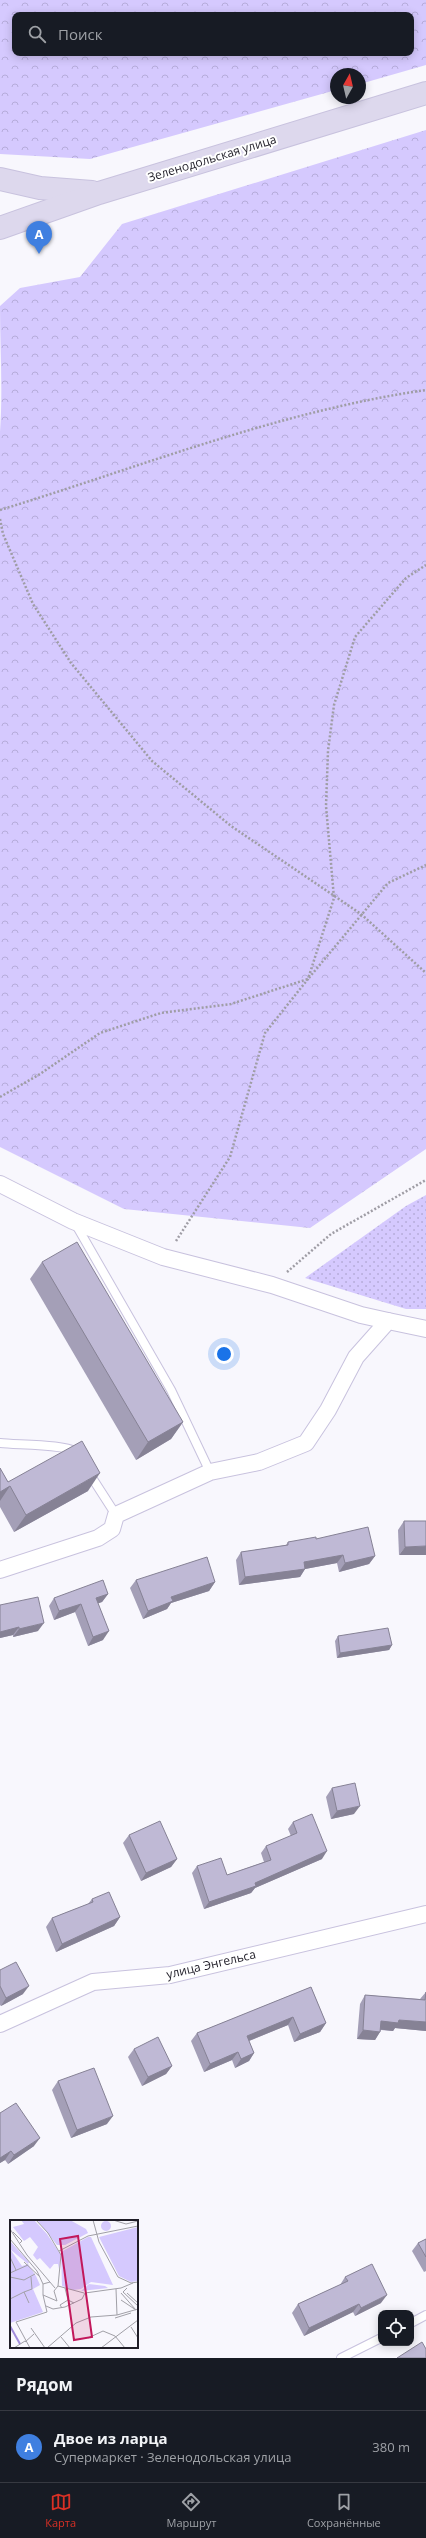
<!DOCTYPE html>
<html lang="ru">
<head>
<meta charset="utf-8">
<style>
  :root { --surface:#171b24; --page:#20242c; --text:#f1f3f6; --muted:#9ea1a6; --line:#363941; --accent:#d93025 }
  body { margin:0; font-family:"Open Sans",sans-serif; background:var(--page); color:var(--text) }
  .controls { position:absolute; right:12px; bottom:12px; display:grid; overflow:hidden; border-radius:8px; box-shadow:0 2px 10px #0003 }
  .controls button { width:36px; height:36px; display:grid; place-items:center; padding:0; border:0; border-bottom:1px solid var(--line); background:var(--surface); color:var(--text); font:20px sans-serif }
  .compass { position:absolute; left:330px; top:68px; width:36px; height:36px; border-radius:50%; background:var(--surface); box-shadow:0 2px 10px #0003; rotate:8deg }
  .you { position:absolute; left:224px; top:1354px; width:14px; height:14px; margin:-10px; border:3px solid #fff; border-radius:50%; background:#1a73e8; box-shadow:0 0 0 6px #1a73e833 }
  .badge { display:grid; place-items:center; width:26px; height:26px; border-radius:50%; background:var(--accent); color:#fff; font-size:13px; font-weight:700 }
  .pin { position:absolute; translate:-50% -33px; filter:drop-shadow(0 1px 2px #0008) }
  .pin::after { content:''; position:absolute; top:21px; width:14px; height:12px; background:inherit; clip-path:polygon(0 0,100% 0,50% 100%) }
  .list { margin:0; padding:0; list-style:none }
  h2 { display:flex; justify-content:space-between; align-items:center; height:52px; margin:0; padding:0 16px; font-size:17px }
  h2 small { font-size:13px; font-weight:400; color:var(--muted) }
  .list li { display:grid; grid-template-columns:26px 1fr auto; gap:12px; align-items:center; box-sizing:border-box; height:72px; padding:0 16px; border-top:1px solid var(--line) }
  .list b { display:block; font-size:15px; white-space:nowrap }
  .list p { margin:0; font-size:13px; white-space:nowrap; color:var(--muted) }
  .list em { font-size:13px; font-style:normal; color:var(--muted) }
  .icon { flex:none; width:22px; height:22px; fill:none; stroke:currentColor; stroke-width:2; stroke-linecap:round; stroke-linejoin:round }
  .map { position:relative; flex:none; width:426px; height:2358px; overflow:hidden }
  .search { position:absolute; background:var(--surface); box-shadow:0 2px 10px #0003; left:12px; right:12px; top:12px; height:44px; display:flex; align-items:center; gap:10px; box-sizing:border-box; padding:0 14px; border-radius:8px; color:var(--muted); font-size:15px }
  .sheet { height:124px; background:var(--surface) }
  nav { display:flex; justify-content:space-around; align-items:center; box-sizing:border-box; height:56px; border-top:1px solid var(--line); background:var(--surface); font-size:11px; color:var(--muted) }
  nav a { display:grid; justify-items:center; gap:2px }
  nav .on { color:var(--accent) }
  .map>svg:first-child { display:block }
</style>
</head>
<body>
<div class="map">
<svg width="426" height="2358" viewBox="0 0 426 2358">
  <defs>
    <pattern id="grass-dots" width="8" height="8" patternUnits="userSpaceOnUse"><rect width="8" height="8" fill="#d5c9fe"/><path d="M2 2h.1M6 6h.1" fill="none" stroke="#b6acda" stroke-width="1.8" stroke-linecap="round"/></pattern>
    <pattern id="forest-crowns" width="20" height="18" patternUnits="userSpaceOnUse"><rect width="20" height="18" fill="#d5c9fe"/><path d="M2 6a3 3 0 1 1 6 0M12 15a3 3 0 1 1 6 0" fill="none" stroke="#b6acda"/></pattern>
  </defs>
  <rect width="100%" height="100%" fill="#f8f7fd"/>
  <!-- grass -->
  <polygon fill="url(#grass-dots)" points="426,1195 426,1309 406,1309 305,1278 406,1206"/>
  <!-- forest -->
  <g fill="url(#forest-crowns)" fill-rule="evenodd">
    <path d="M0,0H426V65L360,84V74H336V90L90,159L0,154ZM15,15H411V53H15Z"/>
    <path d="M426,130V1149L310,1228L124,1209L0,1147V432C3,390 0,349 0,306L20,288L80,277L122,224Z"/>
  </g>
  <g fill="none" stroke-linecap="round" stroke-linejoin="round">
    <defs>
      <g id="lane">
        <polyline points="75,1223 171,1390 210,1472"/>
        <path d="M0,1443C15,1445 70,1444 77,1453"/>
        <polyline points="89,1473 116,1515"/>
        <polyline points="411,2323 426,2315"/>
        <polyline points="341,2358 381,2338"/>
      </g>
      <g id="street">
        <polyline points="0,1184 73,1221 163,1257 272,1285 361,1315 388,1321"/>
        <polyline points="0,1570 98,1538 112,1529 116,1515 210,1472 259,1462 306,1443 328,1410 356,1357 388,1321 426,1329"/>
        <polyline points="0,2024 93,1982 170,1975 426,1914"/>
      </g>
      <g id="secondary">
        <polyline points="0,179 40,188 92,192"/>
        <polyline points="0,228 99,193 426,93"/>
      </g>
    </defs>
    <!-- lane casing -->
    <use href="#lane" stroke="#c8c2de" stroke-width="10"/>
    <!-- street casing -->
    <use href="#street" stroke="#c8c2de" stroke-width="18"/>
    <!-- secondary casing -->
    <use href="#secondary" stroke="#c8c2de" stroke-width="24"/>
    <!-- path -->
    <g stroke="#9f9da5" stroke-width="2.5" stroke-dasharray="2 2" stroke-linecap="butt">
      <path d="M0,510C140,467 280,411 426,390"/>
      <polyline points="0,519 3,534 33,604 71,663 152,761 231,826 361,914 426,973"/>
      <polyline points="0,1097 40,1074 100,1033 161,1013 231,1004 308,979 388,883 426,865"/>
      <polyline points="176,1241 230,1157 265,1033 308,979 334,898 326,806 328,751 334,705 355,637 406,578 426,565"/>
      <polyline points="287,1272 331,1234 426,1180"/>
    </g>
    <!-- lane -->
    <use href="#lane" stroke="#fff" stroke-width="8"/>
    <!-- street -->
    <use href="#street" stroke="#fff" stroke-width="16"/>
    <!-- secondary -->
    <use href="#secondary" stroke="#ddd8ed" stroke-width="22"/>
  </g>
  <!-- wall -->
  <g fill="#a49fb7">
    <polygon points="42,1262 183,1422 171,1439 136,1460 30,1279"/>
    <polygon points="0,1468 8,1482 88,1491 14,1532 0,1507"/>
    <polygon points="404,1521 426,1521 399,1555 398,1530"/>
    <polygon points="316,1539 375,1556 369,1564 339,1572 337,1563 305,1569 300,1577 239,1585 236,1560 241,1552 286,1545 288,1542"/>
    <polygon points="136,1580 215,1582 209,1591 171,1603 167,1609 143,1619 130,1588"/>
    <polygon points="108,1594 102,1602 98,1603 103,1640 88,1646 75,1612 54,1620 49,1606 54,1598"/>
    <polygon points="0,1605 38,1631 13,1637 13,1635 0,1638"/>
    <polygon points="338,1636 392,1645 389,1650 337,1658 335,1641"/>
    <polygon points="332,1788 354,1814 331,1819 326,1797"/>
    <polygon points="293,1822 322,1859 255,1888 251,1893 204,1909 192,1873 197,1866 227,1875 264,1862 261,1853 266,1846 291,1836 288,1829"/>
    <polygon points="129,1835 177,1859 171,1867 141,1881 123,1843"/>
    <polygon points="92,1899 120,1917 114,1926 56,1952 46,1927 52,1918 88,1904"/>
    <polygon points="0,1970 23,1994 1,2006 0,2005"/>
    <polygon points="311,1987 326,2023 320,2032 294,2042 288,2025 249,2041 254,2053 249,2061 235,2068 232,2060 204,2072 191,2041 197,2033"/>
    <polygon points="426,1992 426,2031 395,2028 393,2031 381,2030 375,2040 357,2039 360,2004 365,1995 420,1999"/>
    <polygon points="134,2049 172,2066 166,2074 142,2086 128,2057"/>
    <polygon points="58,2081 107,2124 71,2138 52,2090"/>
    <polygon points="0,2113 34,2146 8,2164 5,2160 0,2163"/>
    <polygon points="426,2239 426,2271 424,2272 412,2251 418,2243"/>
    <polygon points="345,2277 381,2303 355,2316 353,2312 304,2336 292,2313 298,2304 340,2285"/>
  </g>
  <!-- shaded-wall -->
  <g fill="#868295">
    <polygon points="183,1422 171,1439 136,1460 148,1442"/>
    <polygon points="100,1473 88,1491 14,1532 26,1515"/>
    <polygon points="10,1486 0,1501 0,1492"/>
    <polygon points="426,1546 426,1555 399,1555 405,1547"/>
    <polygon points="343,1555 337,1563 305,1569 300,1577 239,1585 245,1577 304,1562"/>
    <polygon points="375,1556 369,1564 339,1572 345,1563"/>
    <polygon points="215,1582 209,1591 171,1603 167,1609 143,1619 148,1611 171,1597"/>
    <polygon points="108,1594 102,1602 91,1606 96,1598"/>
    <polygon points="81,1604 75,1612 54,1620 59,1611"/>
    <polygon points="44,1623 38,1631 13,1637 19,1629"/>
    <polygon points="19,1627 13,1635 0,1638 0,1632"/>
    <polygon points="109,1631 103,1640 88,1646 93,1637"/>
    <polygon points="392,1645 389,1650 337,1658 340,1653"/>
    <polygon points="360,1806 354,1814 331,1819 337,1811"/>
    <polygon points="327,1851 322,1859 255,1888 251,1893 204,1909 209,1902"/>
    <polygon points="177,1859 171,1867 141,1881 146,1873"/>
    <polygon points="120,1917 114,1926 56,1952 62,1944"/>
    <polygon points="29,1986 23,1994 1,2006 6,1998"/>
    <polygon points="293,2017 288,2025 241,2044 247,2036"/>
    <polygon points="399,2020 426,2022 426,2031 395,2028 393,2031 376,2029 381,2021"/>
    <polygon points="326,2023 320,2032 294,2042 300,2034"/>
    <polygon points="363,2030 380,2032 375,2040 357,2039"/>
    <polygon points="238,2052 232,2060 204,2072 210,2064"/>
    <polygon points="254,2053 249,2061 235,2068 241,2059"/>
    <polygon points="172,2066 166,2074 142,2086 148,2077"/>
    <polygon points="113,2116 107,2124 71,2138 77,2130"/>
    <polygon points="40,2138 34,2146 8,2164 14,2155"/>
    <polygon points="11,2151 5,2160 0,2163 0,2158"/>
    <polygon points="387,2295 381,2303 355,2316 361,2308"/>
    <polygon points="359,2304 353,2312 304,2336 309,2328"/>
  </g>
  <!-- building -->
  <g fill="#bfb9d5" stroke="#868295">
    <polygon points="77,1242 183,1422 148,1442 42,1262"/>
    <polygon points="82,1441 100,1473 26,1515 10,1486 0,1492 0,1468 8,1482"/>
    <polygon points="404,1521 426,1521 426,1546 405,1547"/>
    <polygon points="368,1527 375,1556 345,1563 343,1555 304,1562 305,1569 245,1577 241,1552 288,1545 288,1542 316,1537 316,1539"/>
    <polygon points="207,1557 215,1582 171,1597 173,1601 148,1611 136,1580"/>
    <polygon points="103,1580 108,1594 96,1598 109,1631 93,1637 81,1604 59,1611 54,1598"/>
    <polygon points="38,1597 44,1623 19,1629 19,1627 0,1632 0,1605"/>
    <polygon points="388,1628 392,1645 340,1653 338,1636"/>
    <polygon points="355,1783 360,1806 337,1811 332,1788"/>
    <polygon points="312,1814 327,1851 255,1883 256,1886 209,1902 197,1866 221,1858 227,1875 271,1860 266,1846 297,1833 293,1822"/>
    <polygon points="160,1821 177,1859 146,1873 129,1835"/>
    <polygon points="109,1892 120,1917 62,1944 52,1918 93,1902 92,1899"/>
    <polygon points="16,1962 29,1986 6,1998 0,1986 0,1970"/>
    <polygon points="311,1987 326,2023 300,2034 293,2017 247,2036 254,2053 241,2059 238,2052 210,2064 197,2033"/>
    <polygon points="426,1992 426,2022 399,2020 398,2023 381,2021 380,2032 363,2030 365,1995 425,2000"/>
    <polygon points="158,2037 172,2066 148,2077 134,2049"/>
    <polygon points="94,2068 113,2116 77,2130 58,2081"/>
    <polygon points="16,2103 40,2138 14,2155 11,2151 0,2158 0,2113"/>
    <polygon points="426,2239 426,2257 418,2243"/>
    <polygon points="372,2264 387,2295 361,2308 359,2304 309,2328 298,2304 348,2281 345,2277"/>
    <polygon points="422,2342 426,2349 426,2358 397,2358"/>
  </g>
  <g text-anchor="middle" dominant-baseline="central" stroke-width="4" stroke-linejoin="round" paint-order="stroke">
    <!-- street labels -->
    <g font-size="12" fill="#1f1d27" stroke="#fff">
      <text transform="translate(212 158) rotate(-17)">Зеленодольская улица</text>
      <text transform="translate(211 1964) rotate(-13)">улица Энгельса</text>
    </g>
  </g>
  <!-- overview -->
  <g transform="translate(10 2220)">
    <rect width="128" height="128" fill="#f8f7fd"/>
    <path d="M0,29L12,46L18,44L26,56L30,65L23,69L33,92L0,103ZM79,64L95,66L98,68L71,71Z" fill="#d5c9fe"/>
    <path d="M11,0H24L37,14L51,35L49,49L48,44H44L40,49L30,38L27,40L23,35L28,27L20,17L14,21L3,7L14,4ZM27,0H60L76,9L78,13L55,25H47ZM91 6a5 5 0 1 1 10 0a5 5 0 1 1-10 0ZM128,7V61L121,62L109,56L89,17ZM78,17H81L103,65L81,62L71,69L63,70L52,66L51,32ZM0,21L19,42L18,44L1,30Z" fill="#d5c9fe"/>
    <path fill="none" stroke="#a28ddd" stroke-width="2" d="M0,106L10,124"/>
    <path fill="none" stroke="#a1a0a7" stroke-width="1" d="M26,0L38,13L51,35L48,66L44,71L47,81M83,0L89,22L108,57L121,63L128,62M103,0L116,4L128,1M0,9L17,35L45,68M3,12L12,21L9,24M0,19L27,51M49,31L78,16L128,6M0,37L6,50M14,42L30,57M27,51L33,64M0,53L18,45M0,57L14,60L25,54M48,66L74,73M55,68L58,80M117,68L113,72L128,86M106,69L107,95M111,73L126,90M117,73L128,83M33,75V64L40,62M0,79L14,72M111,80L126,90M19,83L14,72L22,69L21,57M36,86L43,89L55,87L72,79L75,73L111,68L123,63M52,88L50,85L58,80L64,83M105,98L121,93M121,107L128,118M21,108L35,128M51,117L60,128M78,118L93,111L105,116L115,128M15,122L24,114M4,128L15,121M20,128L6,102L37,92L33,75L47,81M37,128L66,103L81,97L107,95L128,89M91,128L128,100"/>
    <path fill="#c2185b" fill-opacity="0.15" stroke="#c2185b" stroke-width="2" d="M68,16L82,117L64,120L50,19Z"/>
    <rect width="128" height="128" fill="none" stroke="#1f1d27" stroke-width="2"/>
  </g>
</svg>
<div class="controls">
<button><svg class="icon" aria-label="locate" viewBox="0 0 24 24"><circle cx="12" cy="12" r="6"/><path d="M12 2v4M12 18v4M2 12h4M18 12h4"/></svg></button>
</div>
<svg class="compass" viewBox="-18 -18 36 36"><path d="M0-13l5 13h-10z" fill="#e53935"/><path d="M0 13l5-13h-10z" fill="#9ea1a6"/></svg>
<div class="you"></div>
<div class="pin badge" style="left:39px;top:254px;background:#3f7fe0">A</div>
<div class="search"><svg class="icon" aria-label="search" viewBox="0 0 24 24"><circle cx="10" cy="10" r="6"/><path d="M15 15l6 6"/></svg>Поиск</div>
</div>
<section class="sheet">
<h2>Рядом<small></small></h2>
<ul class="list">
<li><span class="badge" style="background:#3f7fe0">A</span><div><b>Двое из ларца</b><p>Супермаркет · Зеленодольская улица</p></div><em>380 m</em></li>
</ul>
</section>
<nav>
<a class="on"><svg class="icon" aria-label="map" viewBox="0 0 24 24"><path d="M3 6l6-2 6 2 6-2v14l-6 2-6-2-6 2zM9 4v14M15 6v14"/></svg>Карта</a>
<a><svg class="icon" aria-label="directions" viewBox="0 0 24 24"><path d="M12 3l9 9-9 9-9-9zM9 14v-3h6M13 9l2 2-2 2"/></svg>Маршрут</a>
<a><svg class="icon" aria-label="saved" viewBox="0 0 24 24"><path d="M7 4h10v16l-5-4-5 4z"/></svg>Сохранённые</a>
</nav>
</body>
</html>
